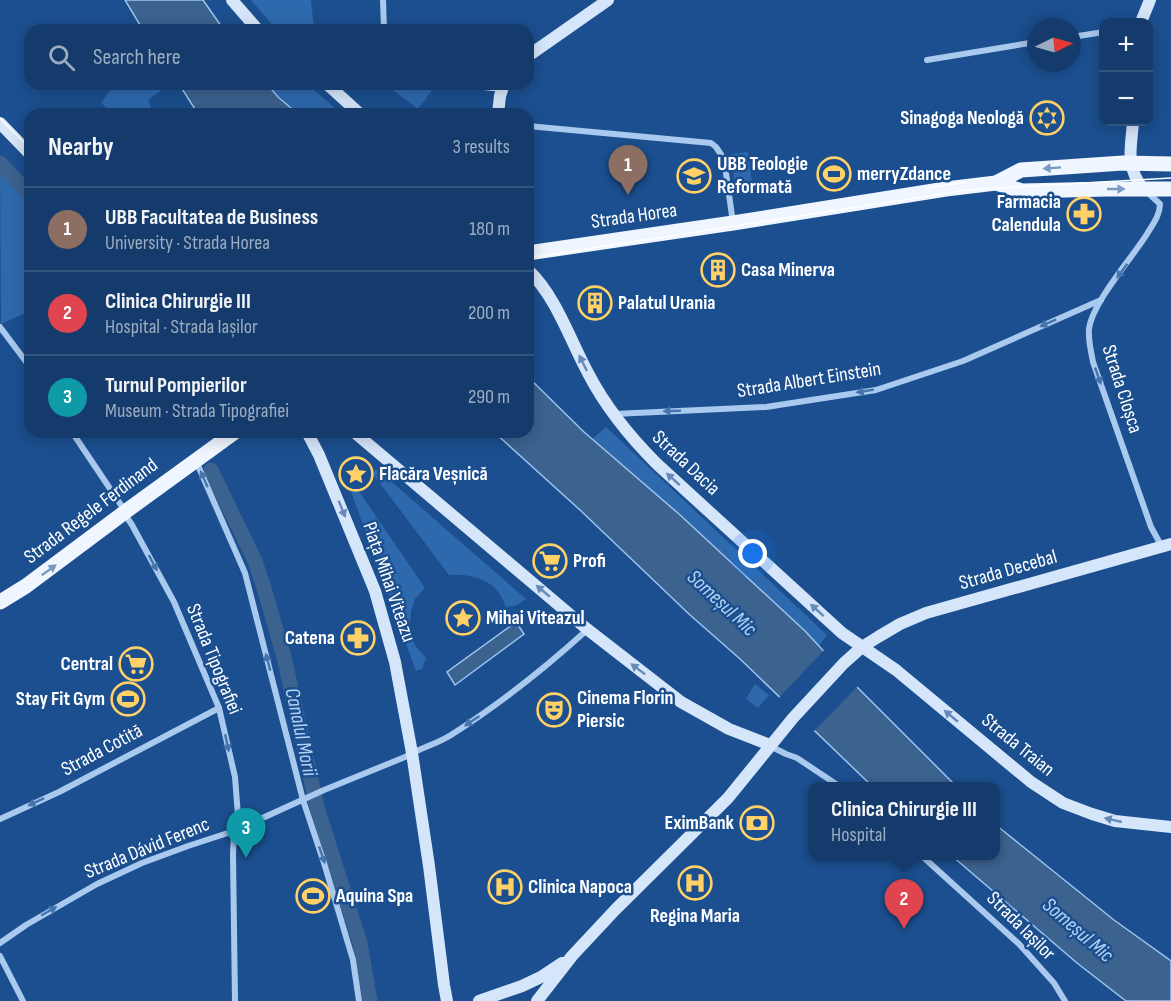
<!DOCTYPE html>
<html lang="en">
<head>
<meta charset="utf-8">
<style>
  :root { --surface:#143b6b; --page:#214673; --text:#f1f3f6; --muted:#9dadc1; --line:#33557e; --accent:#8abfa5 }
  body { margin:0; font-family:"Sofia Sans Condensed",sans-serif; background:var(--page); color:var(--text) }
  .controls { position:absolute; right:18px; top:18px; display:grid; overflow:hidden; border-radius:12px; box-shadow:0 3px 15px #0003 }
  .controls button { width:54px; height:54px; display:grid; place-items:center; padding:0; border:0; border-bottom:2px solid var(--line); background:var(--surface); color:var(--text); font:30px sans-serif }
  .compass { position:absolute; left:1027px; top:18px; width:54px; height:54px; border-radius:50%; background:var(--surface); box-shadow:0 3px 15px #0003; rotate:85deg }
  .you { position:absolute; left:753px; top:554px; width:21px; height:21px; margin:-15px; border:4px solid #fff; border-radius:50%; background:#1a73e8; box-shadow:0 0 0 9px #1a73e833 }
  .badge { display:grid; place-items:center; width:39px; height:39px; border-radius:50%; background:var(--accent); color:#fff; font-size:20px; font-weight:700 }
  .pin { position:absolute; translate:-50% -50px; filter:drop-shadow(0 2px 3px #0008) }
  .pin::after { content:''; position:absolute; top:32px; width:21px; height:18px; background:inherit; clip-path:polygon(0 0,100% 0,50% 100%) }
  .popup { position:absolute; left:808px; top:782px; width:192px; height:78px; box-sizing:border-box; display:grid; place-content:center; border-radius:12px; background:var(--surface); filter:drop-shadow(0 2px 4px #0005); font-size:20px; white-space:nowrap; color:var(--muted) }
  .popup b { font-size:22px; color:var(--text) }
  .popup::after { content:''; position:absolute; left:50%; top:100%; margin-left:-12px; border:12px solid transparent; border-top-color:var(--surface) }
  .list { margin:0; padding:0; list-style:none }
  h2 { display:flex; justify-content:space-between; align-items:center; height:78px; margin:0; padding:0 24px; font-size:26px }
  h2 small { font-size:20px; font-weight:400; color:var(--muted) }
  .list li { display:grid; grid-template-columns:39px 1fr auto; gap:18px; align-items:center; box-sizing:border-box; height:84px; padding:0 24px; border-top:2px solid var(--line) }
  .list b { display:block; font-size:22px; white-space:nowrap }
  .list p { margin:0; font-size:20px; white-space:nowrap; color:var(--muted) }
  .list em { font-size:20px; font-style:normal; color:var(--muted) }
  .icon { flex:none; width:33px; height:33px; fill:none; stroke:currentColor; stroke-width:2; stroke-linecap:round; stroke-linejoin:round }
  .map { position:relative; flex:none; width:1171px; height:1001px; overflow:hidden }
  .search { position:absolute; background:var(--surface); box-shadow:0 3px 15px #0003; left:24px; top:24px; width:510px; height:66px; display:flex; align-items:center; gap:15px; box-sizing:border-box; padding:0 21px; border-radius:18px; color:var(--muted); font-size:22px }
  .panel { position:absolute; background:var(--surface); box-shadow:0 3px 15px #0003; left:24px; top:108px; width:510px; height:330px; border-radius:18px }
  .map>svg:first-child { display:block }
</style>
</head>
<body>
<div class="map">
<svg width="1171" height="1001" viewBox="0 0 1171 1001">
  <rect width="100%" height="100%" fill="#1b4f8f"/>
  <!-- green -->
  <g fill="#2e69ad">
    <polygon points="251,0 311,0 314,30 277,30"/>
    <polygon points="115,84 170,84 148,100 153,114 106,114 109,110 101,103"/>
    <polygon points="232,84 307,84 342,114 298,114 278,97"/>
    <polygon points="385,84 429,84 436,85 418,109"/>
    <polygon points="748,152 753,189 736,191 731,154"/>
    <polygon points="0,165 30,197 30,311 1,324"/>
    <polygon points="606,427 827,635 819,646 679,514 592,439"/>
    <path d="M374,470H378L526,599L517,605L506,607C504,603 502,597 499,593C487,577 467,574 449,575L373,474Z"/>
    <polygon points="352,487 356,487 425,588 415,599 411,611 410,626 414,644 426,658 422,669 416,671 350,489"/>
    <polygon points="755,684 769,695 758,708 746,699"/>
  </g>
  <!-- water -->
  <g fill="#3c6290" stroke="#9cc4f0" stroke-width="1.5">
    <polygon points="125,0 203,0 224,30 143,30"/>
    <polygon points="179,84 267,84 278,97 298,114 198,114"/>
    <polygon points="528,377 584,432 679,514 805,631 858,688 956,786 872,786 739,658 690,615 580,510 494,432 528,432"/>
    <polygon points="516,622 524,634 455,685 447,672"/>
    <polygon points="996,825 1114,920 1171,961 1171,1001 1126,1001 1077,963 952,856 996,856"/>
  </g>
  <!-- pier -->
  <polygon fill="#1b4f8f" points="826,648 859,685 812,733 777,700"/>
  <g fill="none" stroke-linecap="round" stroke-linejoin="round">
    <!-- canal -->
    <g stroke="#3c6290" stroke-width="15">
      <polyline points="0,163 30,195"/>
      <polyline points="211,470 255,561 264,588 284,657 317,807 360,943 370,1001"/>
    </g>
    <!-- street -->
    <g stroke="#a9c9ee" stroke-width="6">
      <polyline points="383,0 384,30"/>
      <polyline points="1072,37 1104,32"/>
      <polyline points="927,60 1036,42"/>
      <polyline points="528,126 711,143 716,147 724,159 733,223"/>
      <path d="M1146,191L1160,204C1160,215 1153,224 1147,234C1132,258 1092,303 1089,329C1088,340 1091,351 1093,362L1151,527L1162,547"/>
      <polyline points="0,327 30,367"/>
      <polyline points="614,414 766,407 876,390 963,361 1101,300"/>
      <polyline points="72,432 125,511"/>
      <polyline points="196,461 245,573 303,800 324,863 353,960 359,1001"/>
      <polyline points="124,513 132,525 174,602 219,708 235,777 239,829"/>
      <polyline points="770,746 786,754 797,758 839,786"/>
      <polyline points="0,819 59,792 219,708"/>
      <polyline points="234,831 233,855 235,1001"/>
      <polyline points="922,856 1019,944 1054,983 1065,1001"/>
      <path d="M0,943L26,925L97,884L142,863L188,846L234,831L324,790L405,757C420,748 437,744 451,735C500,704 545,668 587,630"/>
      <polyline points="0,956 23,1001"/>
    </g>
    <!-- secondary -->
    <g stroke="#d6e6fa" stroke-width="12">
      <polyline points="232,0 258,30"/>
      <polyline points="1141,22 1150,0"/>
      <polyline points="528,56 608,0"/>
      <polyline points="327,84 360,114"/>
      <polyline points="484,84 503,86"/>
      <polyline points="498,114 500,96 504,84"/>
      <path d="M1133,122C1131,149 1125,165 1143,189"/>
      <polyline points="0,123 30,154"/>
      <path d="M528,270C556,296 570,340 588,373C606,408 630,437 657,464L842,633L896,670L1031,782L1063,803L1092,814L1115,821L1171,827"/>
      <polyline points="307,432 319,455 375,591 395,662 412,753 429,866 444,985 447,1001"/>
      <polyline points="354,432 587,629 681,702 729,729 770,745"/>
      <polyline points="479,1001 522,986 541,977 562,963"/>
      <polyline points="537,1001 572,956 615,910 728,798 793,718 844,663 862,647 878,637 900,624 926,613 1171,544"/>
    </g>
    <!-- primary -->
    <g stroke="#f0f6ff" stroke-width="15">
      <polyline points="996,183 1022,191 1108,189 1171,189"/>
      <polyline points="528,253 733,223 946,189 996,183 1021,170 1123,163 1171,164"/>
      <polyline points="0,602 26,586 129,509 235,432"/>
    </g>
    <!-- tram -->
    <g stroke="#fff" stroke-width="1.5">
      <polyline points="0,118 30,149"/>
      <polyline points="926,188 967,182"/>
      <polyline points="528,258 967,190 1171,178"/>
    </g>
  </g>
  <!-- one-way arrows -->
  <defs><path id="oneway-solid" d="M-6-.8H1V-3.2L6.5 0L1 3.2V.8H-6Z" transform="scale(1.5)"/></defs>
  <g fill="#7b9ac1">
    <use href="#oneway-solid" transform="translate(1052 168) rotate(176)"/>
    <use href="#oneway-solid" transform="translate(1116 189)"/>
    <use href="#oneway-solid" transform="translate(49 570) rotate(-36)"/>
  </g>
  <g fill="#4674ac">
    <use href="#oneway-solid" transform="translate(1122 271) rotate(126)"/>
    <use href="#oneway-solid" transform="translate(1048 323) rotate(156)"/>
    <use href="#oneway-solid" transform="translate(1098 376) rotate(71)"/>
    <use href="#oneway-solid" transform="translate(865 391) rotate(171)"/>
    <use href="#oneway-solid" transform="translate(672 411) rotate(178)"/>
    <use href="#oneway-solid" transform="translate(204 479) rotate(-114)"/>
    <use href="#oneway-solid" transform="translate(153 563) rotate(62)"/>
    <use href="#oneway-solid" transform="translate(268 662) rotate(-105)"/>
    <use href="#oneway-solid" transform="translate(472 721) rotate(146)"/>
    <use href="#oneway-solid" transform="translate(227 743) rotate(78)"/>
    <use href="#oneway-solid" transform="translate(36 802) rotate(155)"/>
    <use href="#oneway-solid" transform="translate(322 855) rotate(71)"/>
    <use href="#oneway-solid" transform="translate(49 911) rotate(-30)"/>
  </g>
  <g fill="#668bba">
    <use href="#oneway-solid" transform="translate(583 363) rotate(-116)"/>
    <use href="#oneway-solid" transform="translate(673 479) rotate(-138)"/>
    <use href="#oneway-solid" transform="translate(342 509) rotate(68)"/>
    <use href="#oneway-solid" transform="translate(543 591) rotate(-140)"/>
    <use href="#oneway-solid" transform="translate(817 610) rotate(-138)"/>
    <use href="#oneway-solid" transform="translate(638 669) rotate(-143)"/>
    <use href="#oneway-solid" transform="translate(951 716) rotate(-140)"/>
    <use href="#oneway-solid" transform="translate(1113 820) rotate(-167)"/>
  </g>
  <!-- icons -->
  <defs>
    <symbol id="synagogue-ring" viewBox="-11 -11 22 22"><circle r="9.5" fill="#1b4f8f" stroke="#ffd166" stroke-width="1.5"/><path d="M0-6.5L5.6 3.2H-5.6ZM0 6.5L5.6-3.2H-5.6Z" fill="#ffd166"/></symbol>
    <symbol id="stadium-ring" viewBox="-11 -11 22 22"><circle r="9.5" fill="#1b4f8f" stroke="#ffd166" stroke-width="1.5"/><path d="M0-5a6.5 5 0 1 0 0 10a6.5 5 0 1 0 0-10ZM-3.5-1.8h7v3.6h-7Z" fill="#ffd166"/></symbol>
    <symbol id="university-ring" viewBox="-11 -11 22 22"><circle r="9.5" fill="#1b4f8f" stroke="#ffd166" stroke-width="1.5"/><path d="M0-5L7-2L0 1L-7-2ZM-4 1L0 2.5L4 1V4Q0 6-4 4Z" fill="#ffd166"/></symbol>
    <symbol id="pharmacy-ring" viewBox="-11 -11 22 22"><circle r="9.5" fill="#1b4f8f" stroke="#ffd166" stroke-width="1.5"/><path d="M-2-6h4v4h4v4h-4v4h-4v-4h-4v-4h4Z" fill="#ffd166"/></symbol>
    <symbol id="building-ring" viewBox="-11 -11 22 22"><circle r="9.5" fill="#1b4f8f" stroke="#ffd166" stroke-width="1.5"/><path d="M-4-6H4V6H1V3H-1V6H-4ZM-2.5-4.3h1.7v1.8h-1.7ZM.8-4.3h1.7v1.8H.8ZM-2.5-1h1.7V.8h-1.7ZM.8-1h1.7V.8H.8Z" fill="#ffd166"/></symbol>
    <symbol id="sight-ring" viewBox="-11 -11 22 22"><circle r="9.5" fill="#1b4f8f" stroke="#ffd166" stroke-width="1.5"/><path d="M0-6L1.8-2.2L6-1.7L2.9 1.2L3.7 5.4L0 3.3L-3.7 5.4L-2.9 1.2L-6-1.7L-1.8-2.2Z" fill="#ffd166"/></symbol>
    <symbol id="supermarket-ring" viewBox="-11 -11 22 22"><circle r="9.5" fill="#1b4f8f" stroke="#ffd166" stroke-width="1.5"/><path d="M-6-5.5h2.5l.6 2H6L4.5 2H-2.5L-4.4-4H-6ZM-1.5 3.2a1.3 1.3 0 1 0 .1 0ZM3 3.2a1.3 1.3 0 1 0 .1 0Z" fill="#ffd166"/></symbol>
    <symbol id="theatre-ring" viewBox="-11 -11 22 22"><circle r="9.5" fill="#1b4f8f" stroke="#ffd166" stroke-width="1.5"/><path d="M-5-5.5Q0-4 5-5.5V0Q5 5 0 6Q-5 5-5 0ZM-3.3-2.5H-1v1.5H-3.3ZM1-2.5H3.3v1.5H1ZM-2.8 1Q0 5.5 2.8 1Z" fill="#ffd166"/></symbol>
    <symbol id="bank-ring" viewBox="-11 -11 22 22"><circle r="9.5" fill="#1b4f8f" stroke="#ffd166" stroke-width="1.5"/><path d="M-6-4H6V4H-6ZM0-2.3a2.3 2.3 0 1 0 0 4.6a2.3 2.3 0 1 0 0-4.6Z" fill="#ffd166"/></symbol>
    <symbol id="hospital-ring" viewBox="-11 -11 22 22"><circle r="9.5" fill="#1b4f8f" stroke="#ffd166" stroke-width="1.5"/><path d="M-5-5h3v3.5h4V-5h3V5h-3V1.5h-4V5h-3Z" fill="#ffd166"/></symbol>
  </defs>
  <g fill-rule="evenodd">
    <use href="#synagogue-ring" x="1028" y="99" width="38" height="38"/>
    <use href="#stadium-ring" x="815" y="155" width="38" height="38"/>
    <use href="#university-ring" x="675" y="157" width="38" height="38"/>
    <use href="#pharmacy-ring" x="1065" y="195" width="38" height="38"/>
    <use href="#building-ring" x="699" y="251" width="38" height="38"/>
    <use href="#building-ring" x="576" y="284" width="38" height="38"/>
    <use href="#sight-ring" x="337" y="455" width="38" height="38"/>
    <use href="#supermarket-ring" x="531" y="542" width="38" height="38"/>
    <use href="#sight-ring" x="444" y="599" width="38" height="38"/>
    <use href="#pharmacy-ring" x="339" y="619" width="38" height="38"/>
    <use href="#supermarket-ring" x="117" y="645" width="38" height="38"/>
    <use href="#stadium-ring" x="109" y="680" width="38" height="38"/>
    <use href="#theatre-ring" x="535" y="691" width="38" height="38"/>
    <use href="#bank-ring" x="738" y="804" width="38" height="38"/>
    <use href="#hospital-ring" x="676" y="864" width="38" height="38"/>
    <use href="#hospital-ring" x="486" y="868" width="38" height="38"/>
    <use href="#stadium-ring" x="294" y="877" width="38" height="38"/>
  </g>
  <g text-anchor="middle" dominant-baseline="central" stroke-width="5" stroke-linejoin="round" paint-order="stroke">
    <!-- poi labels -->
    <g font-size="20" font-weight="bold" fill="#fff" stroke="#1b4f8f" text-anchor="start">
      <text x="1024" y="118" text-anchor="end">Sinagoga Neologă</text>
      <text x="717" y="164">UBB Teologie<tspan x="717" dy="23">Reformată</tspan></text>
      <text x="857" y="174">merryZdance</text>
      <text x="1061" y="202" text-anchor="end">Farmacia<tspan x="1061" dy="23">Calendula</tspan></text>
      <text x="741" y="270">Casa Minerva</text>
      <text x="618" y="303">Palatul Urania</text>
      <text x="379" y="474">Flacăra Veșnică</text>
      <text x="573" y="561">Profi</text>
      <text x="486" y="618">Mihai Viteazul</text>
      <text x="335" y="638" text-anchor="end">Catena</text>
      <text x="113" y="664" text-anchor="end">Central</text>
      <text x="577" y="698">Cinema Florin<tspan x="577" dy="23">Piersic</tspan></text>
      <text x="105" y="699" text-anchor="end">Stay Fit Gym</text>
      <text x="734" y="823" text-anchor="end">EximBank</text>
      <text x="528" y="887">Clinica Napoca</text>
      <text x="336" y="896">Aquina Spa</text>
      <text x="695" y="916" text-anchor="middle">Regina Maria</text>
    </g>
    <!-- street labels -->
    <g font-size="20" fill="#fff" stroke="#1b4f8f">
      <text transform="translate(634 216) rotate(-8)">Strada Horea</text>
      <text transform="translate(809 380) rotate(-9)">Strada Albert Einstein</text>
      <text transform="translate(1122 389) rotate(72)">Strada Cloșca</text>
      <text transform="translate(686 463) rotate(43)">Strada Dacia</text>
      <text transform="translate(91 511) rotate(-37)">Strada Regele Ferdinand</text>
      <text transform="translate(1008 570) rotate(-16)">Strada Decebal</text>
      <text transform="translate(389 582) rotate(71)">Piața Mihai Viteazu</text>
      <text transform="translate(214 659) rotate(68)">Strada Tipografiei</text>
      <text transform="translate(1018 745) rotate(39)">Strada Traian</text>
      <text transform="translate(102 750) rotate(-28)">Strada Cotită</text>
      <text transform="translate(147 848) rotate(-22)">Strada Dávid Ferenc</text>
      <text transform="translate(1021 926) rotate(45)">Strada Iașilor</text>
    </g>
    <!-- water labels -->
    <g font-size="21" font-style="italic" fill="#b5d3f5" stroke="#1b4f8f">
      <text transform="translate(722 603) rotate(43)">Someșul Mic</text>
      <text transform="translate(301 732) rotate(78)">Canalul Morii</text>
      <text transform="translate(1078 930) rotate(41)">Someșul Mic</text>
    </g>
  </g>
</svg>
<div class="controls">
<button>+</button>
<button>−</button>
</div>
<svg class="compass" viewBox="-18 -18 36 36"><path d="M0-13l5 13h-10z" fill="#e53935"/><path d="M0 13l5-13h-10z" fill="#9dadc1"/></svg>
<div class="you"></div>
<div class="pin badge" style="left:628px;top:195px;background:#8d6e63">1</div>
<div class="pin badge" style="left:904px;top:929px;background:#e0444e">2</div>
<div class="popup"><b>Clinica Chirurgie III</b>Hospital</div>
<div class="pin badge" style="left:246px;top:858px;background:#0f9aa8">3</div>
<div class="search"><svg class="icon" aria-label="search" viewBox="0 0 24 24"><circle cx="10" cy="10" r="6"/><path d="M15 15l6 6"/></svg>Search here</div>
<section class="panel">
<h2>Nearby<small>3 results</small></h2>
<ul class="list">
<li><span class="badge" style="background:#8d6e63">1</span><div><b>UBB Facultatea de Business</b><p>University · Strada Horea</p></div><em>180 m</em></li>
<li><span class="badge" style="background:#e0444e">2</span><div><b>Clinica Chirurgie III</b><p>Hospital · Strada Iașilor</p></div><em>200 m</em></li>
<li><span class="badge" style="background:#0f9aa8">3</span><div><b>Turnul Pompierilor</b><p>Museum · Strada Tipografiei</p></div><em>290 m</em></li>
</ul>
</section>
</div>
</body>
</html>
